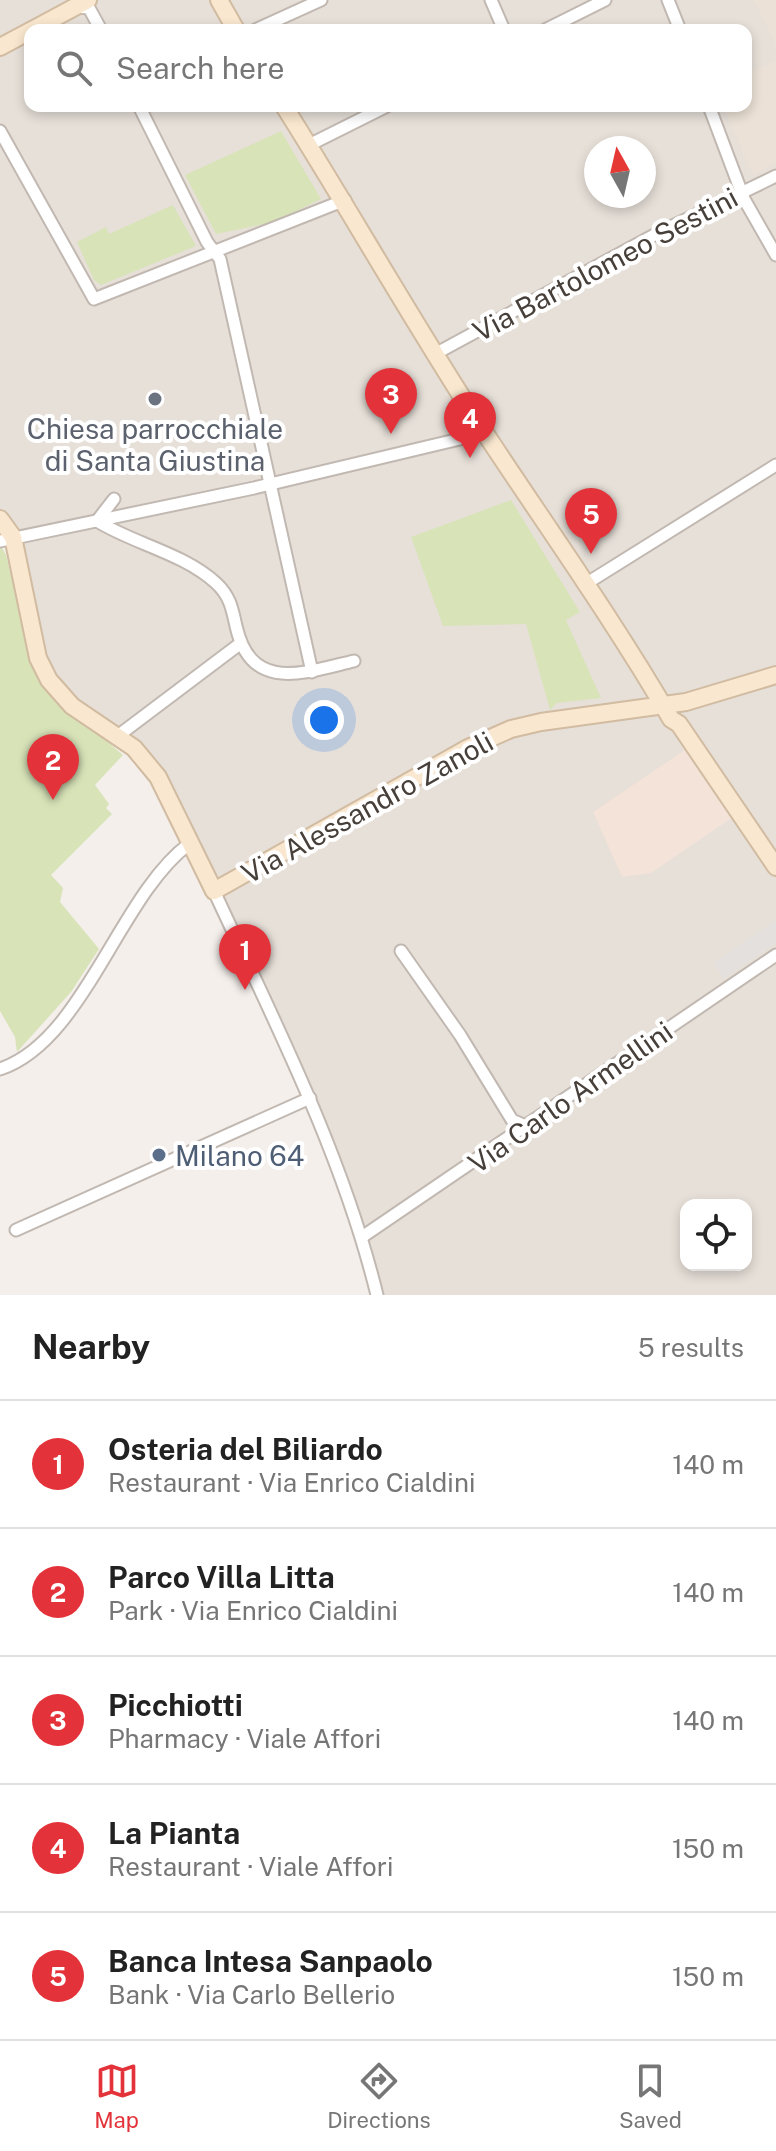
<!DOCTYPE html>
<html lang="en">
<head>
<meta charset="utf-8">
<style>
  :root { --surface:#fff; --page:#f6f6f6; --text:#222; --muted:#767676; --line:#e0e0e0; --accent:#e33239 }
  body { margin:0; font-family:"Public Sans",sans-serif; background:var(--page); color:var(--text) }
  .controls { position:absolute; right:24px; bottom:24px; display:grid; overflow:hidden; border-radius:16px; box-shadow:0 4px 12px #0003 }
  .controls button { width:72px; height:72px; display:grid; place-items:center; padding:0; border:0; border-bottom:2px solid var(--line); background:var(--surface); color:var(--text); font:40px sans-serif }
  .compass { position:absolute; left:584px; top:136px; width:72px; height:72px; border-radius:50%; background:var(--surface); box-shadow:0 4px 12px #0003; rotate:352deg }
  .you { position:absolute; left:324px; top:720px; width:28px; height:28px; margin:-20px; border:6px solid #fff; border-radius:50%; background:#1a73e8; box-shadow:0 0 0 12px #1a73e833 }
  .badge { display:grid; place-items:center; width:52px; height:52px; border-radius:50%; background:var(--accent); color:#fff; font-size:26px; font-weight:700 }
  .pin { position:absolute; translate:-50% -66px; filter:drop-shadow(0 2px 4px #0008) }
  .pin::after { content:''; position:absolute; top:42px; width:28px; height:24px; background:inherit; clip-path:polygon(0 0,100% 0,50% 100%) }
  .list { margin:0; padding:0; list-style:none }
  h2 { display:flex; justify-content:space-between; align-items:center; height:104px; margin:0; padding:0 32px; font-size:34px }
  h2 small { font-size:26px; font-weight:400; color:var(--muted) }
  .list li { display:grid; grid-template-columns:52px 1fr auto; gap:24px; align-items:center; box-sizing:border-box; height:128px; padding:0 32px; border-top:2px solid var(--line) }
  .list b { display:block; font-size:30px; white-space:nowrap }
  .list p { margin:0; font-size:26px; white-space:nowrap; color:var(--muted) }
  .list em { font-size:26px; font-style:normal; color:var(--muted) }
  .icon { flex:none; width:44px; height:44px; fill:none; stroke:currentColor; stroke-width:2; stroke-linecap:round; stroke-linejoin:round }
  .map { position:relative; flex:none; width:776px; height:1295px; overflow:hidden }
  .search { position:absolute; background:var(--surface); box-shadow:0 4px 12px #0003; left:24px; right:24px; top:24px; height:88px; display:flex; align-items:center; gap:20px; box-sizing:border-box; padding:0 28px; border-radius:16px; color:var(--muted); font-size:30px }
  .sheet { height:744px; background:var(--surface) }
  nav { display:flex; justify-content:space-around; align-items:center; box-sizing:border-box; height:112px; border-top:2px solid var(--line); background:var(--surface); font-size:22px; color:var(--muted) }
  nav a { display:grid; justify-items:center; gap:4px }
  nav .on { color:var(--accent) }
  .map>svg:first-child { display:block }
</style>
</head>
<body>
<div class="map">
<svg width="776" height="1295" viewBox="0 0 776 1295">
  <rect width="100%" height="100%" fill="#f4efeb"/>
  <!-- residential -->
  <g fill="#e7e0d9" fill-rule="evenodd">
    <polygon points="0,0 87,0 0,46"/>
    <polygon points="92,0 218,0 235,30 35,30"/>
    <path d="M220,0H776V674L664,704L285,106H746V30H237ZM596,148H644V196H596Z"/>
    <path d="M30,33V106H283L666,707L776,676V1295H377L351,1202L159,776L50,679L0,522V49ZM686,1205H746V1265H686Z"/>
  </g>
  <!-- commercial -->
  <polygon fill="#f3e3d8" points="692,745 739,813 651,873 622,877 593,812"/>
  <!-- education -->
  <g fill="#ebe1d6">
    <polygon points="754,0 776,0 776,45"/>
    <polygon points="776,61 776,163 753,175 723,106 746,106 746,74"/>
  </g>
  <!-- green -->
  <g fill="#d8e3b8">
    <polygon points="281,131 321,199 274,222 216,234 185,175"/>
    <polygon points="173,205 196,246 101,285 94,280 77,242 106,227 109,234"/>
    <polygon points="511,500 580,612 566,620 601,698 557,703 550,710 526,624 443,626 411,537"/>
    <polygon points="0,544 6,555 35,672 46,689 123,755 95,785 109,804 106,808 112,814 51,875 63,888 60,902 99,949 71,992 17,1052 15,1037 0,1011"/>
  </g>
  <!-- parking -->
  <polygon fill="#e3e0de" points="776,920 776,943 724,978 714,963"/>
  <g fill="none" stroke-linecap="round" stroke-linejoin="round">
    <defs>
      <g id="street">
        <polyline points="491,0 504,30"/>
        <polyline points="668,0 680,30"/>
        <polyline points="75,7 89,8 101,30"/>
        <polyline points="255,30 321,0"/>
        <polyline points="545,30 605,0"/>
        <polyline points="139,106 207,242 220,259 312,672"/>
        <polyline points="709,106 744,199 776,255"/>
        <polyline points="0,131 94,299 345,200"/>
        <polyline points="309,145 387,106"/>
        <polyline points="435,354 656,234 776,176"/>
        <path d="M97,521C134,544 183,553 216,583C230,596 232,608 236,626C251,693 303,673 354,661"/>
        <polyline points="97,521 114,499"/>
        <polyline points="0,541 254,488 485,433"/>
        <polyline points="584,585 776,465"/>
        <polyline points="115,738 241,643"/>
        <path d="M214,891C275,1023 342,1153 377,1295"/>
        <polyline points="401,951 460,1035 512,1120 528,1127"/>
        <path d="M0,1069C84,1041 119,896 189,844"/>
        <polyline points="16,1230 310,1098"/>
        <polyline points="362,1237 776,955"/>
      </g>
      <g id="secondary">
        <polyline points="219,0 236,30"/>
        <polyline points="32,30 88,0"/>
        <polyline points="0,47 30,31"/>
        <path d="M284,106C352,214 415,326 485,433C547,527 614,621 671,719L679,724L776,867"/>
        <polyline points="0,519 13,537 38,658 49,680 72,706 134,748 158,777 214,891 468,748 511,729 541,722 686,702 776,675"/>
      </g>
    </defs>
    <!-- street casing -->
    <use href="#street" stroke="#c1b8b1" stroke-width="15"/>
    <!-- secondary casing -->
    <use href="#secondary" stroke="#d1bba1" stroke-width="20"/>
    <!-- street -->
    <use href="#street" stroke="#fff" stroke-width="11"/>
    <!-- secondary -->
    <use href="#secondary" stroke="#f9e7cf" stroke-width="16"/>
  </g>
  <!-- markers -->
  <circle fill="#6b7280" stroke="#fff" stroke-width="3" cx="155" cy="399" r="8"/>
  <circle fill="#5c6f8a" stroke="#fff" stroke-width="3" cx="159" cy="1155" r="8"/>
  <g text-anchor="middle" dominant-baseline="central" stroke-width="8" stroke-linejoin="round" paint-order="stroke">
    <!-- street labels -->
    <g font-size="28" fill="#473f39" stroke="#fff">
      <text transform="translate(605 264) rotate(-28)">Via Bartolomeo Sestini</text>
      <text transform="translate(367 807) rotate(-29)">Via Alessandro Zanoli</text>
      <text transform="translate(570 1097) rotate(-35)">Via Carlo Armellini</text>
    </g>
    <!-- worship labels -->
    <g font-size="28" fill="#5b616d" stroke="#fff">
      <text x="155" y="428">Chiesa parrocchiale<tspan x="155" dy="32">di Santa Giustina</tspan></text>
    </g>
    <!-- service labels -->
    <g font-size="28" fill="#4e5e75" stroke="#fff" text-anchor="start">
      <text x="175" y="1155">Milano 64</text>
    </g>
  </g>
</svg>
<div class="controls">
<button><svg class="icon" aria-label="locate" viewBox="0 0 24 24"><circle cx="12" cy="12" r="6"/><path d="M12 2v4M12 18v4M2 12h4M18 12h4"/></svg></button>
</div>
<svg class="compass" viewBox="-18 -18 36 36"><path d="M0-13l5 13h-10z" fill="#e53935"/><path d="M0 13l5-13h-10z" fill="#767676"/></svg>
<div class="you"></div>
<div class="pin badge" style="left:245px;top:990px">1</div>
<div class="pin badge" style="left:53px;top:800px">2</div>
<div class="pin badge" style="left:391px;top:434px">3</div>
<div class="pin badge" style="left:470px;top:458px">4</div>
<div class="pin badge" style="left:591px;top:554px">5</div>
<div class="search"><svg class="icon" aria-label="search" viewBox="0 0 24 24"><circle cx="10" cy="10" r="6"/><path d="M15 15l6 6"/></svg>Search here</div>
</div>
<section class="sheet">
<h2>Nearby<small>5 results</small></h2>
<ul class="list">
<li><span class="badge">1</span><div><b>Osteria del Biliardo</b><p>Restaurant · Via Enrico Cialdini</p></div><em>140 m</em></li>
<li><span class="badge">2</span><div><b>Parco Villa Litta</b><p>Park · Via Enrico Cialdini</p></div><em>140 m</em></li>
<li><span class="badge">3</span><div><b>Picchiotti</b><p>Pharmacy · Viale Affori</p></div><em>140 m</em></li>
<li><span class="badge">4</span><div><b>La Pianta</b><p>Restaurant · Viale Affori</p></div><em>150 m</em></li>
<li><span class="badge">5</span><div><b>Banca Intesa Sanpaolo</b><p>Bank · Via Carlo Bellerio</p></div><em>150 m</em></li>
</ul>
</section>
<nav>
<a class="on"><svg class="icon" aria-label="map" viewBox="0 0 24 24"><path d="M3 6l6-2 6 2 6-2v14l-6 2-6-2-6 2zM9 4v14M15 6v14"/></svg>Map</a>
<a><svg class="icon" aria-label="directions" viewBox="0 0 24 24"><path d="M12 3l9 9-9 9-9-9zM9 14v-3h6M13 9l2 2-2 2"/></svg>Directions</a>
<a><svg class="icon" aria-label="saved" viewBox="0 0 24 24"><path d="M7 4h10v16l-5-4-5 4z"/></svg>Saved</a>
</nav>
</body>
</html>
